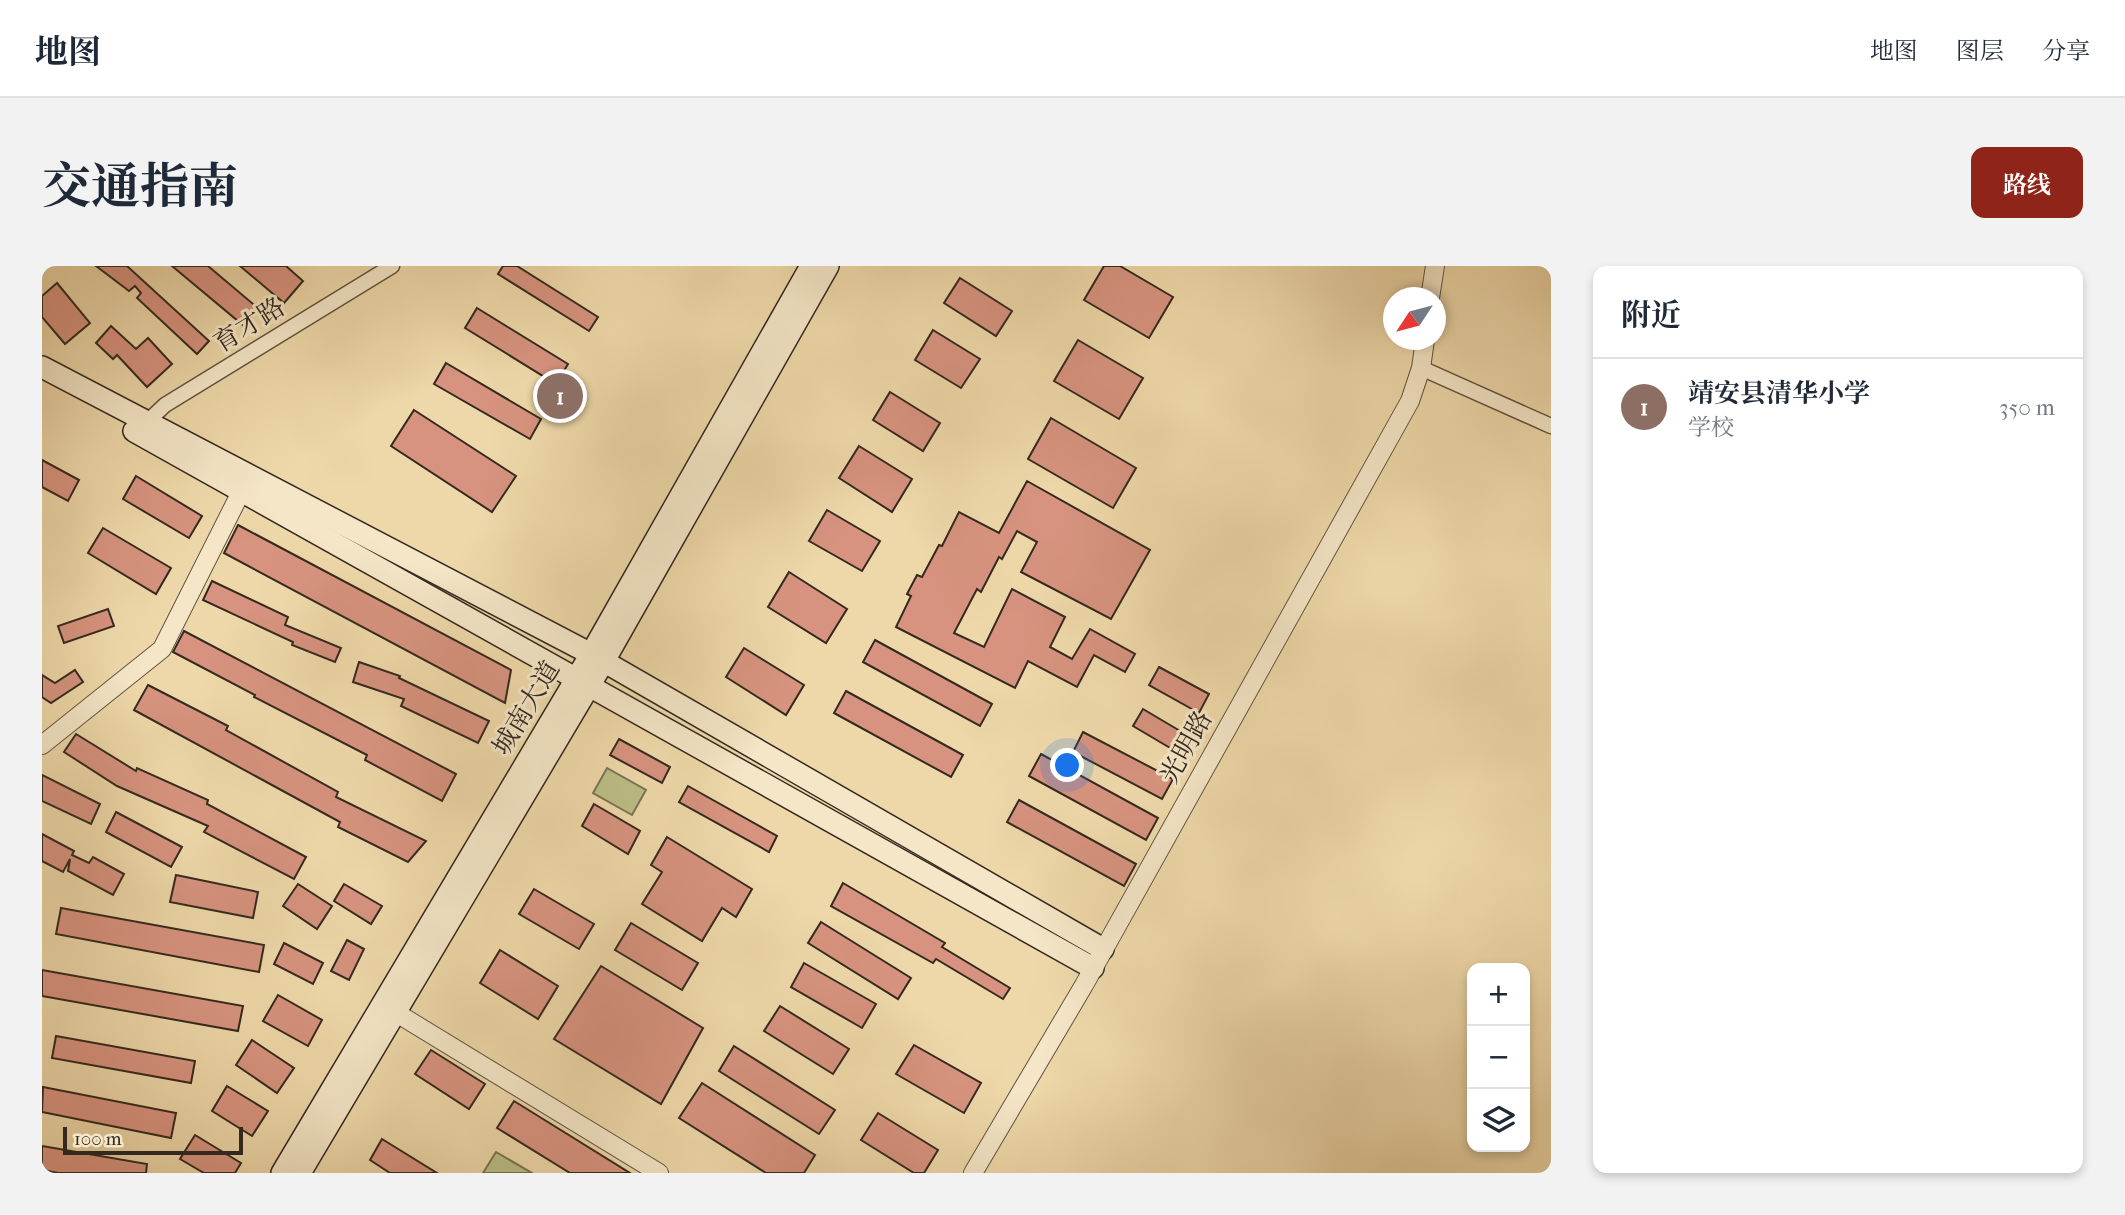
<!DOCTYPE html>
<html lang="zh">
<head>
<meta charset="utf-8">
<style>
  :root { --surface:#fff; --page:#f2f2f3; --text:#1f2937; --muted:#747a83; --line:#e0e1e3; --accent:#8f2418 }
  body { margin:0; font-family:"IM FELL French Canon","Noto Serif SC",serif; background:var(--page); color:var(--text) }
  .controls { position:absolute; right:21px; bottom:21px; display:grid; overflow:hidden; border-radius:14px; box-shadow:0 4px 10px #0003 }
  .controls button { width:63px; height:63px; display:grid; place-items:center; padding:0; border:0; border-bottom:2px solid var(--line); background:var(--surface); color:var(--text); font:35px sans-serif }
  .compass { position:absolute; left:1341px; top:21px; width:63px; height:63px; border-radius:50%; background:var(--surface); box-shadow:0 4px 10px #0003; rotate:234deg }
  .scale { position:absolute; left:21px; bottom:18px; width:180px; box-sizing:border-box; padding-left:7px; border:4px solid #34291f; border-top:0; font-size:19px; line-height:24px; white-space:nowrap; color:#34291f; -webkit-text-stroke:5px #f4e6c7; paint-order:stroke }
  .you { position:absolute; left:1026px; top:500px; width:24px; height:24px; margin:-18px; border:5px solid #fff; border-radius:50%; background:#1a73e8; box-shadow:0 0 0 10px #1a73e833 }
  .badge { display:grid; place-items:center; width:46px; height:46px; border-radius:50%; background:var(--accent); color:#fff; font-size:23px; font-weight:700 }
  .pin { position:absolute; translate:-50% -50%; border:4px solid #fff; box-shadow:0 2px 7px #0006 }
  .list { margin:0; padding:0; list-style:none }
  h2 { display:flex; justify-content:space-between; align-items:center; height:91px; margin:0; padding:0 28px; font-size:30px }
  h2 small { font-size:23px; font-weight:400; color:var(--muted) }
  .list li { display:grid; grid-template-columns:46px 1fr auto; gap:21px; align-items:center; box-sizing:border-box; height:98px; padding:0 28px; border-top:2px solid var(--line) }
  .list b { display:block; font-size:26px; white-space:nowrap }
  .list p { margin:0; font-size:23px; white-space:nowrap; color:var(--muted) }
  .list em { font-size:23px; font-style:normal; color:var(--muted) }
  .icon { flex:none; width:38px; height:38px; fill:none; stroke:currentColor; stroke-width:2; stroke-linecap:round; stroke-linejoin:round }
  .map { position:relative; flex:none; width:1509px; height:907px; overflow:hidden; border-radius:14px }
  header { display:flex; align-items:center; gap:42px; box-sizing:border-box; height:98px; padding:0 35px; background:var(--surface); border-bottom:2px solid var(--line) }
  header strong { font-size:33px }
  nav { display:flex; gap:38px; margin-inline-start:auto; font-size:24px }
  .intro { display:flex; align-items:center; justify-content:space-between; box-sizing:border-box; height:168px; padding:0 42px }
  h1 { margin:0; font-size:49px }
  .button { padding:18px 32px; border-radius:14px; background:var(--accent); color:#fff; font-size:24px; font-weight:700 }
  main { display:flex; gap:42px; padding:0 42px }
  aside { flex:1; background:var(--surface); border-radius:14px; box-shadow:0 4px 10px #0003 }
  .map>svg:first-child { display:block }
</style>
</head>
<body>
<header>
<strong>地图</strong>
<nav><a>地图</a><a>图层</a><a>分享</a></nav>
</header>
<div class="intro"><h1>交通指南</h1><a class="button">路线</a></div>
<main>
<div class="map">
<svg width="1509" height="907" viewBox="0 0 1509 907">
  <rect width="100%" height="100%" fill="#eed8a9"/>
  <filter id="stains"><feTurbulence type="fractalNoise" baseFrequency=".00286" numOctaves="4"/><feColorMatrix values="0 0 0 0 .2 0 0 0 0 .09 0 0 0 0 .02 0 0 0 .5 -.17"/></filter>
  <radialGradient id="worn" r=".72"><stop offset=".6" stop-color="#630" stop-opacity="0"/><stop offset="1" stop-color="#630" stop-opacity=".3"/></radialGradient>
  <!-- green -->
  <g fill="#bcbe85" stroke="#787452" stroke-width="2">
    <polygon points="565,502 604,524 590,549 551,527"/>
    <polygon points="454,886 490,907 441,907"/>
  </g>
  <!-- building -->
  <g fill="#d7937f" stroke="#34291f" stroke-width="2">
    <polygon points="54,0 85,0 167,75 155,88 95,32 99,27 93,20 87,25"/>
    <polygon points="130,0 166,0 217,43 202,60"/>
    <polygon points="198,0 244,0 261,15 242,37"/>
    <polygon points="461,0 475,0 556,51 547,65 456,8"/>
    <polygon points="1062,0 1078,0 1131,31 1107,72 1042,34"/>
    <polygon points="918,12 970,45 954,70 902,37"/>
    <polygon points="15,17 48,57 23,78 0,51 0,30"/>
    <polygon points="435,42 526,98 514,118 423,62"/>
    <polygon points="69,60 94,83 106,72 130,98 105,121 75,89 71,93 54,77"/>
    <polygon points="891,64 938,93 919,122 873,94"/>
    <polygon points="1036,74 1101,112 1077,153 1012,115"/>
    <polygon points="404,97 499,153 488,173 392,118"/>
    <polygon points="848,126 898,157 881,185 831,154"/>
    <polygon points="372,144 474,210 450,246 349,180"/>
    <polygon points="1009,152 1094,202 1071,242 986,193"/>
    <polygon points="817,180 870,213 850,246 797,212"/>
    <polygon points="0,194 37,214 26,235 0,221"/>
    <polygon points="94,210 160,250 147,272 81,233"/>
    <polygon points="985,215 1108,284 1069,353 979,306 995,276 975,265 960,293 957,291 939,326 935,323 912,367 942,381 970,323 1023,351 1008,381 1030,393 1048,363 1093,388 1083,406 1052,389 1035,421 986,395 973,422 854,361 869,330 865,328 875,309 880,311 897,279 900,280 917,246 957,267"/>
    <polygon points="785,244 838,275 820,305 767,275"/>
    <polygon points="196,259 469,404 463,437 182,287"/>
    <polygon points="61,262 129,302 114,328 46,287"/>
    <polygon points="747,306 805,343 784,377 726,341"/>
    <polygon points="170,315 246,351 243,359 299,382 293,396 250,379 251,376 161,334"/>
    <polygon points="66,343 72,360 22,377 16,360"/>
    <polygon points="142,365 414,508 400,535 323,494 325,489 212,431 213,429 131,386"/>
    <polygon points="833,374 950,438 938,460 821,396"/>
    <polygon points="702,382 762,419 744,449 684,411"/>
    <polygon points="317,396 358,410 357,412 447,455 436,477 359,440 362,433 311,416"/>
    <polygon points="1117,401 1167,428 1157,447 1107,419"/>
    <polygon points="33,404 41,416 9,437 0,431 0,409 13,417"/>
    <polygon points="106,419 186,460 184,464 296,526 294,531 384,575 366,596 296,561 298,556 92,444"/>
    <polygon points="804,425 921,489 909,511 792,447"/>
    <polygon points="1101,443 1150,472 1140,489 1091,460"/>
    <polygon points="1041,466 1131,513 1120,533 1031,486"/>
    <polygon points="34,468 94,505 95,502 166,534 165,538 264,591 252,613 162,566 166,560 75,520 22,486"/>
    <polygon points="577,473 628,501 620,517 568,489"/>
    <polygon points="999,488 1116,552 1104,574 987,510"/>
    <polygon points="0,509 58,538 49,558 0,535"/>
    <polygon points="646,520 735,570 727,586 637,536"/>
    <polygon points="977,534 1094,598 1082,620 965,556"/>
    <polygon points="552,538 598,565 586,588 540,560"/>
    <polygon points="74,546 140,581 129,601 64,566"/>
    <polygon points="0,568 32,585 30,589 47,597 51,591 82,608 71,629 26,605 28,593 21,606 0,595"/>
    <polygon points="625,571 710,623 694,651 680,642 660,675 600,638 620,606 609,599"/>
    <polygon points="134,609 216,626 211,652 128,636"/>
    <polygon points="801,617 903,677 900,681 968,722 961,733 894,693 891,697 789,640"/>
    <polygon points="256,618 290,640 275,663 241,640"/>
    <polygon points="302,618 340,640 329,658 292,635"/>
    <polygon points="492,623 552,658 537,683 477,648"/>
    <polygon points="19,642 222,679 217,706 14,668"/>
    <polygon points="779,656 869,712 856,733 766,677"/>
    <polygon points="589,657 656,697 640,724 573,684"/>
    <polygon points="305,674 322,683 307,714 289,705"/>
    <polygon points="242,677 281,697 271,718 232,698"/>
    <polygon points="458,684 516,720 496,753 438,717"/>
    <polygon points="762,697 834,738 820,762 749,721"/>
    <polygon points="559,700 661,762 619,838 512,773"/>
    <polygon points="0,704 201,740 196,765 0,730"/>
    <polygon points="236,729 280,754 266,780 221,755"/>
    <polygon points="738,740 807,783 791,808 722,765"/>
    <polygon points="14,770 153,795 149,817 10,792"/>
    <polygon points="210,774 252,802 235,827 194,799"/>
    <polygon points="872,779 939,817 922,847 854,808"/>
    <polygon points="692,780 793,844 777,868 677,805"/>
    <polygon points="389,784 443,818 427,843 373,808"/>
    <polygon points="660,817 773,889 762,907 724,907 637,852"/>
    <polygon points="185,820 226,845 210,870 170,845"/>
    <polygon points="1,821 134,847 129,872 0,846"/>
    <polygon points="472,835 588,907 528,907 455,862"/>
    <polygon points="836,847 896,884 882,907 872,907 819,874"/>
    <polygon points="153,869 199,897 193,907 162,907 138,893"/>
    <polygon points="340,873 395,907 348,907 328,894"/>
    <polygon points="0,880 105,898 104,907 16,907 0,904"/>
  </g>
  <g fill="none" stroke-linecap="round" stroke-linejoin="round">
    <defs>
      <g id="minor">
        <polyline points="1379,102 1509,160"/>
        <polyline points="104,163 105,156 123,139 350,0"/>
      </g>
      <g id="tertiary">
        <polyline points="1388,32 1393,0"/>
        <polyline points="0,479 120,383 205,214"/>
        <polyline points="343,740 617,907"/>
        <polyline points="931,907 1042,719 1368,135 1379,102 1383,74"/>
      </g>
      <g id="secondary">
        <polyline points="0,101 549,388 1061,683"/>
        <polyline points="92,165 1051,702"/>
        <polyline points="240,907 549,388 769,0"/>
        <polyline points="258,907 562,395 786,0"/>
      </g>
    </defs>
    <!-- minor casing -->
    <use href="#minor" stroke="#625542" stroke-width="17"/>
    <!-- tertiary casing -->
    <use href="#tertiary" stroke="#625542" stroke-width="20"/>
    <!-- secondary casing -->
    <use href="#secondary" stroke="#34291f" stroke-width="24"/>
    <!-- minor -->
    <use href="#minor" stroke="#f4e6c7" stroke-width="14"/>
    <!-- tertiary -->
    <use href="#tertiary" stroke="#f4e6c7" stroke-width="18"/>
    <!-- secondary -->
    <use href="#secondary" stroke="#f4e6c7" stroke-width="21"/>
  </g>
  <g text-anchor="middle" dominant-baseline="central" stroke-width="6" stroke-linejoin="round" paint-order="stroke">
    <!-- street labels -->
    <g font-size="26" fill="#34291f" stroke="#f4e6c7">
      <text transform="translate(207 59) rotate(-32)">育才路</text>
      <text transform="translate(484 442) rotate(-59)">城南大道</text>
      <text transform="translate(1144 481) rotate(-61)">光明路</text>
    </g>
  </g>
  <rect width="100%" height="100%" filter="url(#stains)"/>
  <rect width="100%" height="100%" fill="url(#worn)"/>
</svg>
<div class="controls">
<button>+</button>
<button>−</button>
<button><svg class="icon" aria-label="layers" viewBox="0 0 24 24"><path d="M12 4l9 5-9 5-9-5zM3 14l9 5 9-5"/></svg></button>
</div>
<svg class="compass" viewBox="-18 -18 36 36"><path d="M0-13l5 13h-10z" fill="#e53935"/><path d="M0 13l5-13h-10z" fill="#747a83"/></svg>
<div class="scale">100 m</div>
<div class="you"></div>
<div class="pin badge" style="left:518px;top:130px;background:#8d6e63">1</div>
</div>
<aside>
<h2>附近<small></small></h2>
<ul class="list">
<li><span class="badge" style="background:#8d6e63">1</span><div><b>靖安县清华小学</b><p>学校</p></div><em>350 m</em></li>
</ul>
</aside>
</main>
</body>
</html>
